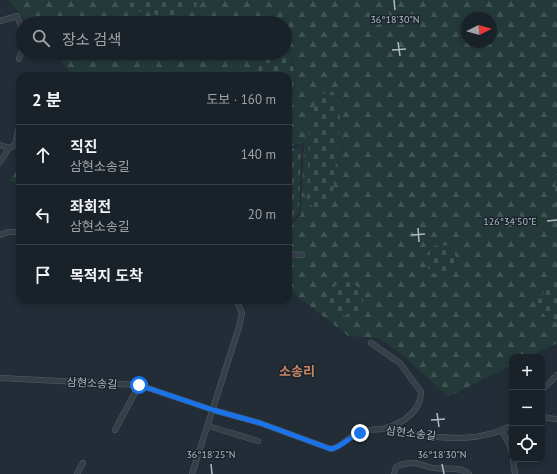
<!DOCTYPE html>
<html lang="ko">
<head>
<meta charset="utf-8">
<style>
  :root { --surface:#1a2229; --page:#272f35; --text:#f1f3f6; --muted:#9fa4a8; --line:#383f46 }
  body { margin:0; font-family:"PT Sans","Noto Sans KR",sans-serif; background:var(--page); color:var(--text) }
  .controls { position:absolute; right:12px; bottom:12px; display:grid; overflow:hidden; border-radius:8px; box-shadow:0 2px 6px #0003 }
  .controls button { width:36px; height:36px; display:grid; place-items:center; padding:0; border:0; border-bottom:1px solid var(--line); background:var(--surface); color:var(--text); font:20px sans-serif }
  .compass { position:absolute; left:461px; top:12px; width:36px; height:36px; border-radius:50%; background:var(--surface); box-shadow:0 2px 6px #0003; rotate:84deg }
  .stop { position:absolute; width:12px; height:12px; margin:-9px; border:3px solid #1a73e8; border-radius:50%; background:#fff }
  .stop.end { background:#1a73e8; border-color:#fff; box-shadow:0 1px 4px #0008 }
  .list { margin:0; padding:0; list-style:none }
  h2 { display:flex; justify-content:space-between; align-items:center; height:52px; margin:0; padding:0 16px; font-size:17px }
  h2 small { font-size:13px; font-weight:400; color:var(--muted) }
  .list li { display:grid; grid-template-columns:26px 1fr auto; gap:12px; align-items:center; box-sizing:border-box; height:60px; padding:0 16px; border-top:1px solid var(--line) }
  .list b { display:block; font-size:15px; white-space:nowrap }
  .list p { margin:0; font-size:13px; white-space:nowrap; color:var(--muted) }
  .list em { font-size:13px; font-style:normal; color:var(--muted) }
  .icon { flex:none; width:22px; height:22px; fill:none; stroke:currentColor; stroke-width:2; stroke-linecap:round; stroke-linejoin:round }
  .map { position:relative; flex:none; width:557px; height:474px; overflow:hidden }
  .search { position:absolute; background:var(--surface); box-shadow:0 2px 6px #0003; left:16px; top:16px; width:276px; height:44px; display:flex; align-items:center; gap:10px; box-sizing:border-box; padding:0 14px; border-radius:22px; color:var(--muted); font-size:15px }
  .panel { position:absolute; background:var(--surface); box-shadow:0 2px 6px #0003; left:16px; top:72px; width:276px; height:232px; border-radius:12px }
  .map>svg:first-child { display:block }
</style>
</head>
<body>
<div class="map">
<svg width="557" height="474" viewBox="0 0 557 474">
  <defs>
    <pattern id="forest-firs" width="22" height="20" patternUnits="userSpaceOnUse"><rect width="22" height="20" fill="#243a39"/><path d="M5 1l3.5 6h-7zM16 11l3.5 6h-7z" fill="#415454"/></pattern>
    <pattern id="cemetery-stones" width="16" height="16" patternUnits="userSpaceOnUse"><rect width="16" height="16" fill="#243a39"/><path d="M2 7V4a2 2 0 0 1 4 0v3zM10 15v-3a2 2 0 0 1 4 0v3z" fill="#415454"/></pattern>
  </defs>
  <rect width="100%" height="100%" fill="#222d37"/>
  <!-- forest -->
  <g fill="url(#forest-firs)" fill-rule="evenodd">
    <path d="M8,0H136L127,6L152,7L158,22L178,10L196,9L197,0H557V174L554,208L557,210V276L536,303L549,321L557,320V343L529,357H512V365L448,397L405,357L379,338L348,336L291,291H288V228L301,215L304,143L288,147V104L295,86V66L285,48V23H28ZM467,18H491V42H467ZM446,245C453,249 461,261 453,269C450,272 443,273 438,275L430,270L425,261ZM332,288L360,308L352,315L333,310L329,299Z"/>
    <polygon points="54,53 260,53 258,76 74,76"/>
    <polygon points="20,165 20,184 10,181"/>
  </g>
  <!-- cemetery -->
  <g fill="url(#cemetery-stones)">
    <polygon points="136,0 197,0 196,9 178,10 173,18 158,22 152,7 135,13 126,6"/>
    <path d="M285,48C297,71 298,79 288,104V76H258L260,53H285Z"/>
    <polygon points="337,91 340,117 333,192 322,207 314,208 307,201 310,113 321,94"/>
    <polygon points="301,146 299,213 288,224 288,150"/>
    <polygon points="556,174 557,174 557,210 554,208"/>
    <circle cx="441" cy="260" r="15"/>
    <polygon points="557,276 557,320 549,321 536,303"/>
    <circle cx="346" cy="299" r="17"/>
  </g>
  <g fill="none" stroke-linecap="round" stroke-linejoin="round">
    <defs>
      <g id="lane">
        <polyline points="0,21 17,16 23,31"/>
        <polyline points="19,59 23,48"/>
        <polyline points="0,145 9,148"/>
        <polyline points="0,162 9,148 15,145 20,123"/>
        <polyline points="0,235 8,232 20,232"/>
        <polyline points="288,254 302,255"/>
        <path d="M371,343L400,363L421,392C421,411 403,423 386,428"/>
        <path d="M0,378L139,385L213,410L260,423L331,449C340,447 344,441 351,437C360,431 374,429 384,429C394,429 404,432 414,434C446,439 483,442 512,425"/>
        <polyline points="542,390 557,375"/>
        <polyline points="542,417 555,419"/>
        <polyline points="208,426 258,441"/>
        <polyline points="115,430 139,385"/>
        <polyline points="502,431 510,446 512,454"/>
        <polyline points="513,459 515,474"/>
        <polyline points="77,474 83,463"/>
        <polyline points="192,474 239,327 242,313 236,300"/>
        <path d="M394,474L396,467C401,464 408,463 414,463C420,463 424,466 429,467C441,471 459,465 469,474"/>
      </g>
    </defs>
    <!-- lane casing -->
    <use href="#lane" stroke="#535d65" stroke-width="6"/>
    <!-- lane -->
    <use href="#lane" stroke="#353f48" stroke-width="5"/>
  </g>
  <g fill="none" stroke-linecap="round" stroke-linejoin="round">
    <!-- route -->
    <path stroke="#1a73e8" stroke-width="5" d="M139,385L213,410L260,423L331,449C342,447 349,437 360,433"/>
  </g>
  <!-- ticks -->
  <path fill="none" stroke="#b0bac4" stroke-width="1.5" d="M394,0L395,10M398,42L400,56M392,50L406,49M547,221L557,220M418,228L419,242M411,235L425,234M437,413L439,427M431,420L445,419M211,464L212,474M442,464L444,474"/>
  <g text-anchor="middle" dominant-baseline="central" stroke-width="3" stroke-linejoin="round" paint-order="stroke">
    <!-- street labels -->
    <g font-size="11" fill="#b0bac4" stroke="#1a242c">
      <text transform="translate(92 383) rotate(3)">삼현소송길</text>
      <text transform="translate(411 433) rotate(7)">삼현소송길</text>
    </g>
    <!-- quarter labels -->
    <g font-size="13" font-weight="bold" fill="#cd8561" stroke="#1a242c">
      <text x="297" y="371">소송리</text>
    </g>
  </g>
  <g font-size="10" text-anchor="middle" fill="#b0bac4" stroke="#1a242c" stroke-width="3" stroke-linejoin="round" paint-order="stroke">
    <text x="395" y="23">36°18'30"N</text>
    <text x="510" y="225">126°34'50"E</text>
    <text x="211" y="458">36°18'25"N</text>
    <text x="442" y="458">36°18'30"N</text>
  </g>
</svg>
<div class="controls">
<button>+</button>
<button>−</button>
<button><svg class="icon" aria-label="locate" viewBox="0 0 24 24"><circle cx="12" cy="12" r="6"/><path d="M12 2v4M12 18v4M2 12h4M18 12h4"/></svg></button>
</div>
<svg class="compass" viewBox="-18 -18 36 36"><path d="M0-13l5 13h-10z" fill="#e53935"/><path d="M0 13l5-13h-10z" fill="#9fa4a8"/></svg>
<div class="stop" style="left:139px;top:385px"></div>
<div class="stop end" style="left:360px;top:433px"></div>
<div class="search"><svg class="icon" aria-label="search" viewBox="0 0 24 24"><circle cx="10" cy="10" r="6"/><path d="M15 15l6 6"/></svg>장소 검색</div>
<section class="panel">
<h2>2 분<small>도보 · 160 m</small></h2>
<ul class="list">
<li><svg class="icon" aria-label="ahead" viewBox="0 0 24 24"><path d="M12 20V5M6 11l6-6 6 6"/></svg><div><b>직진</b><p>삼현소송길</p></div><em>140 m</em></li>
<li><svg class="icon" aria-label="left" viewBox="0 0 24 24"><path d="M17 20v-9H6M10 6l-5 5 5 5"/></svg><div><b>좌회전</b><p>삼현소송길</p></div><em>20 m</em></li>
<li><svg class="icon" aria-label="arrive" viewBox="0 0 24 24"><path d="M6 21V4h12l-3 4 3 4H6"/></svg><div><b>목적지 도착</b></div></li>
</ul>
</section>
</div>
</body>
</html>
